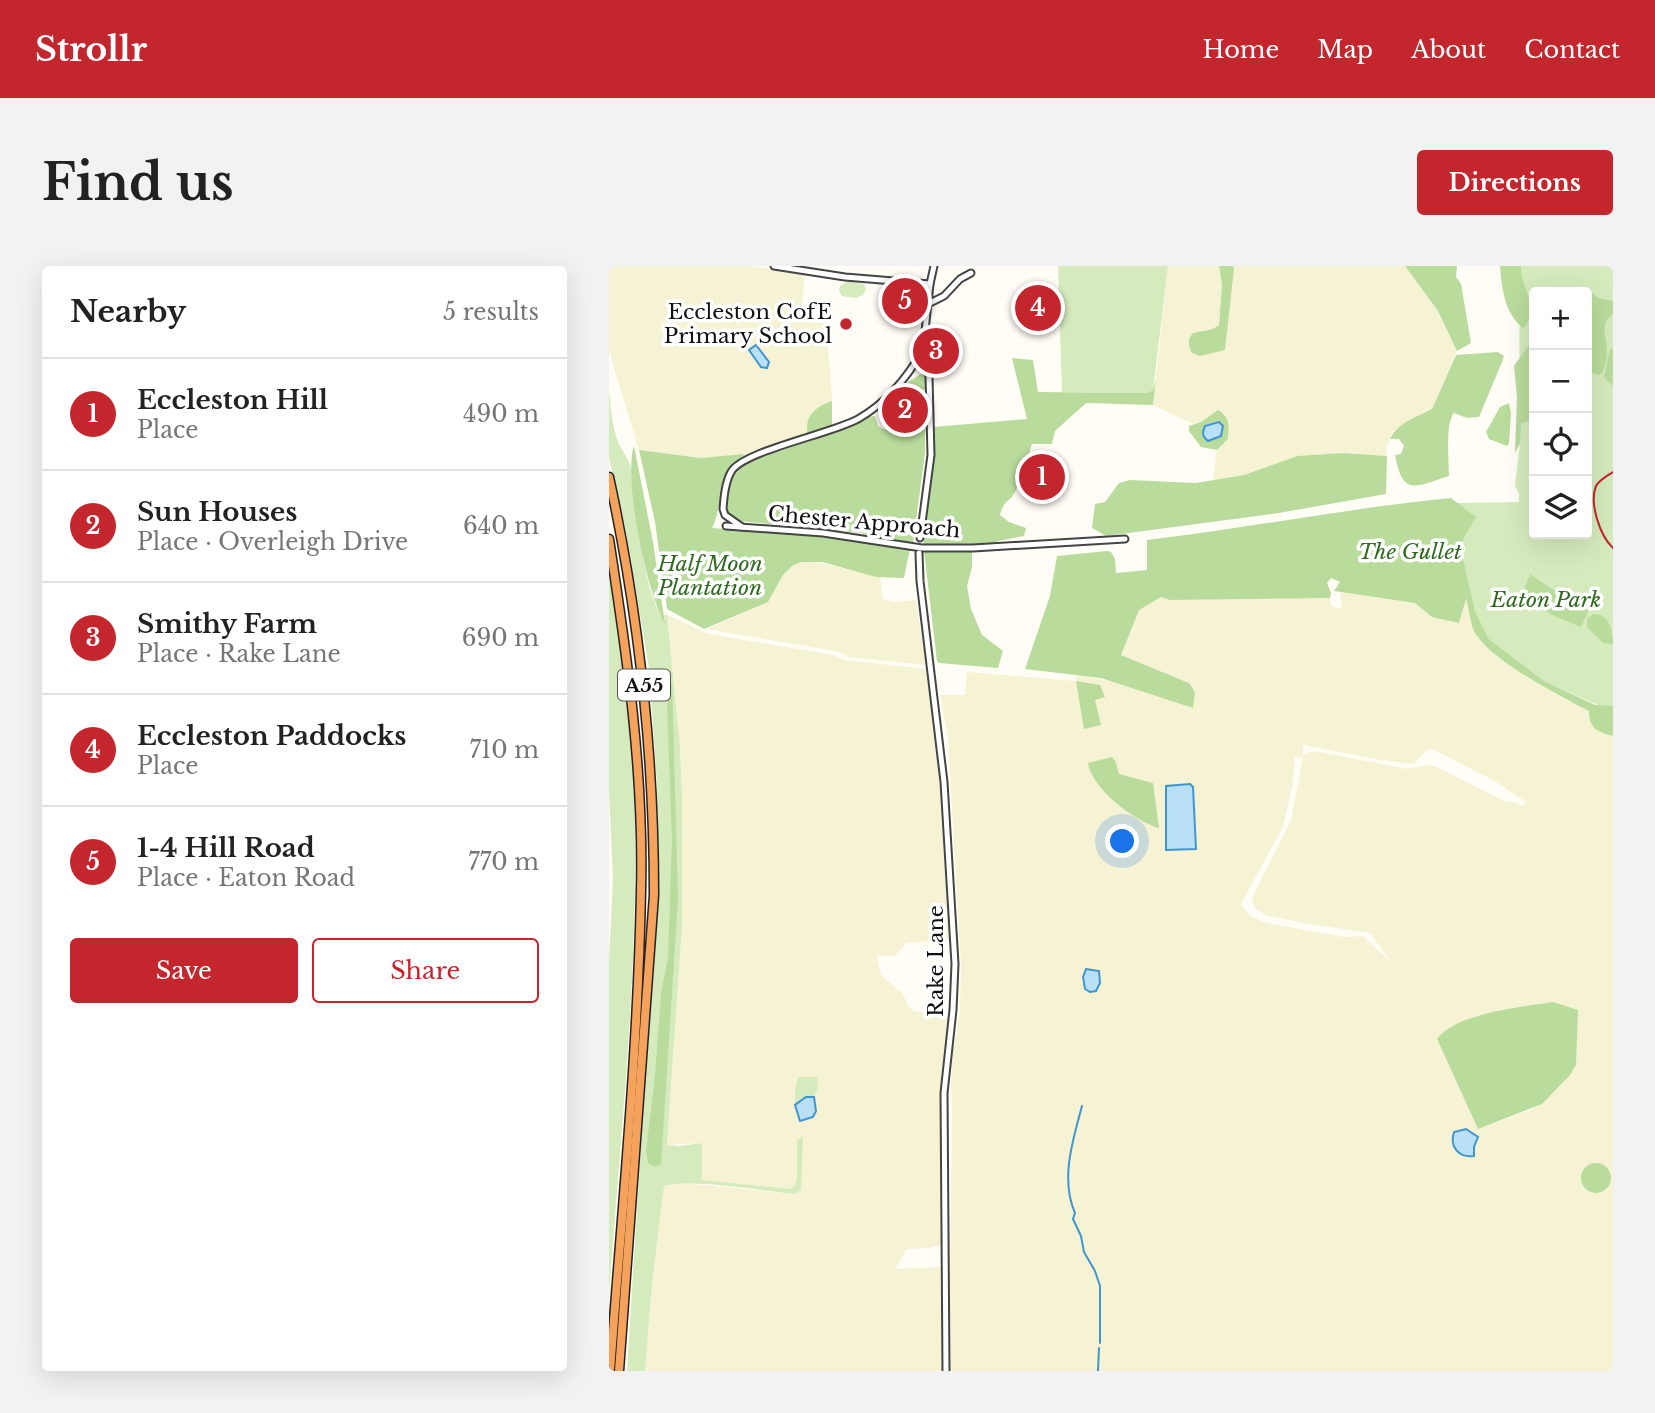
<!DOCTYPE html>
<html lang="en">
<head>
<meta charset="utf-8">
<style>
  :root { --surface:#fff; --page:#f2f2f2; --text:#222; --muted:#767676; --line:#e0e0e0; --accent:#c4262e }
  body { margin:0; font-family:"Libre Baskerville",serif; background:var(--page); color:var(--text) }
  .controls { position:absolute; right:21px; top:21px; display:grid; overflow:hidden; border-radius:7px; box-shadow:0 7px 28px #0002 }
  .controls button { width:63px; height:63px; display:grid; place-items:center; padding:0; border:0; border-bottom:2px solid var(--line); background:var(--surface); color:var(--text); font:35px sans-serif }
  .you { position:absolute; left:514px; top:576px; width:24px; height:24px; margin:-18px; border:5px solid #fff; border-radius:50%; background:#1a73e8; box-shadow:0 0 0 10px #1a73e833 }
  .badge { display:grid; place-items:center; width:46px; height:46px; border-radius:50%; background:var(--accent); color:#fff; font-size:23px; font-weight:700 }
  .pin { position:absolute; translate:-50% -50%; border:4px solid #fff; box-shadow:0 2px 7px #0006 }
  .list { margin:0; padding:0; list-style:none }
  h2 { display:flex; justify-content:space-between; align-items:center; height:91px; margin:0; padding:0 28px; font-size:30px }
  h2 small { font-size:23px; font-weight:400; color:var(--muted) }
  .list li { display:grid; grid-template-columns:46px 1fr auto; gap:21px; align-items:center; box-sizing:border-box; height:112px; padding:0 28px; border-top:2px solid var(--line) }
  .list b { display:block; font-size:26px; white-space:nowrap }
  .list p { margin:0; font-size:23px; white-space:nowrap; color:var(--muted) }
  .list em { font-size:23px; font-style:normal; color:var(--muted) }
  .actions { display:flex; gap:14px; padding:21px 28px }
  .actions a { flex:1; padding:16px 0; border:2px solid var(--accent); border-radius:7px; text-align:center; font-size:24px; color:var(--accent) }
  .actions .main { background:var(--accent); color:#fff }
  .icon { flex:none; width:38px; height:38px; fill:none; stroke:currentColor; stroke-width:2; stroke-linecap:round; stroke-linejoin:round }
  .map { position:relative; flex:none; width:1004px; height:1105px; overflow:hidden; border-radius:7px }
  header { display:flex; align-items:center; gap:42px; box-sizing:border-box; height:98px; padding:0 35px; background:var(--accent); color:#fff }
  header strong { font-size:33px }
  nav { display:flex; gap:38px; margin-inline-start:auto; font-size:24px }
  .intro { display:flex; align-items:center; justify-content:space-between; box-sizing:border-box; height:168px; padding:0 42px }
  h1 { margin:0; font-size:49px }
  .button { padding:18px 32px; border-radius:7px; background:var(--accent); color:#fff; font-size:24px; font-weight:700 }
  main { display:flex; gap:42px; padding:0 42px }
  aside { flex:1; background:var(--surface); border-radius:7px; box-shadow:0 7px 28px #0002 }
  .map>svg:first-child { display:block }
</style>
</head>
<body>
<header>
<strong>Strollr</strong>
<nav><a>Home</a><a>Map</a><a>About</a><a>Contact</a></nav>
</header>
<div class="intro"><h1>Find us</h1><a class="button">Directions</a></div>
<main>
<aside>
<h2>Nearby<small>5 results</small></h2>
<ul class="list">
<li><span class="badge">1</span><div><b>Eccleston Hill</b><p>Place</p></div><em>490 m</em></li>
<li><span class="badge">2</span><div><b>Sun Houses</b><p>Place · Overleigh Drive</p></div><em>640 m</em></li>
<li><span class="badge">3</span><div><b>Smithy Farm</b><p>Place · Rake Lane</p></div><em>690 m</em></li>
<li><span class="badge">4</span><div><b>Eccleston Paddocks</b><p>Place</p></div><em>710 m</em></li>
<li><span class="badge">5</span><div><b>1-4 Hill Road</b><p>Place · Eaton Road</p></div><em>770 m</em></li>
</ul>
<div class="actions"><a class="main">Save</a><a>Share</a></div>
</aside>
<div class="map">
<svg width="1004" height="1105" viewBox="0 0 1004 1105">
  <rect width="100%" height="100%" fill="#fffdf5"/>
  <!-- farmland -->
  <g fill="#f6f3d4" fill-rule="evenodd">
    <polygon points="0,0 142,0 196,8 192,49 220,52 219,83 222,117 223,135 216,137 199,169 145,188 92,192 30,184 0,85"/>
    <polygon points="559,0 610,0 613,19 610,59 604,63 594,64 616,84 624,0 796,0 829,45 848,85 823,143 784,165 777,182 778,190 733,187 688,190 635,209 604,214 608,184 613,181 609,144 592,156 584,158 544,139"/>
    <polygon points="202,295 271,311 274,333 284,336 307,334 317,399 239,391 231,386 98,363 159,336 174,309 183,300 192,296"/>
    <path d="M731,326L806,337L850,356L857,331L868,369L876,377L918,411L953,432L981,445L994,467L1004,470V1105H340L343,849L342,821L343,793L351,746L352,700L339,471L331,429H356L358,406L467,415L468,408L514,418L584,442L580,417L512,389L530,344L552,331L561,334L721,332L722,339L730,343L733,339ZM694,479L772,494L804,498L818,484L823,483L884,514L917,536L912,540L908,537L897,536L828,501L820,499L799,503L711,486H700L694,490ZM686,490L694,492L682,554L645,628L643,635L647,643L656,649L694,657L761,667L782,696L754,670L735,671L658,657L642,651L632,638L674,561L684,516ZM944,737L963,744L967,799L924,843L869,863L828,773L866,750Z"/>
    <path d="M58,349L100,368L225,389L235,394L317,403L328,487L341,674L297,677L286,690H268L272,709L294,728L299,740L305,745L339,751L332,809V979L320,982L298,983L286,1003L331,1001L334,1105H36L43,1018L55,920L65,917L86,918L187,928L192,924V896L188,874V915L183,923L93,914V877L58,879L73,660V526L71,480ZM209,823L205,831L207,845H187L186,825Z"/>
  </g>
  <!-- green -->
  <g fill="#d5ebbd" fill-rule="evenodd">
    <polygon points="449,0 559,0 544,124 538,127 453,126"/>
    <path d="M910,0H1004V446L935,415L880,373L866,345L851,279L848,237L910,236V228L906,220L911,177ZM925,26H978V268H925Z"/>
    <polygon points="239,15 255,18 257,23 254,29 247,32 233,30 230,25 231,20"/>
    <path d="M0,125C2,142 3,162 10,178C14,186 20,194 22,202C28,239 33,328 56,355L55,349H58L71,480L73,526V660L58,879L70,880L93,877V914L182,923L188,915V874L194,870L192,924L187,928C155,925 82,912 55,920L43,1018L36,1105H18L47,637L48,517L40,402L16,260L0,192Z"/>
    <path d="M0,308C15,393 25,481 26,567C28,721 11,875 0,1029V695L4,612L0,527Z"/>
    <polygon points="189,811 208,811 209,823 205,831 197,832 186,839 186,825"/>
  </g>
  <!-- forest -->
  <g fill="#b9dc9c">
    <path d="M610,0H624L625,3L616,84L591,90L583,87C579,79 578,74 584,67L604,63L610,59L613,19Z"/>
    <polygon points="796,0 848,0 847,11 852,18 862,77 848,85 829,45"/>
    <path d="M891,0H912C911,23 933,41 914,62C895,46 893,23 891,0Z"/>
    <path d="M982,26L989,32L1004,35V48C988,58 1000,75 998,90C997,96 995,101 993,107L989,109C984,107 982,107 980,102C979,99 982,74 983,69C985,53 970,44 982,26Z"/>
    <polygon points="925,72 925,153 912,157 911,177 906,187 908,131 905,100"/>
    <polygon points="1001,82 1004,83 1004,120 995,112"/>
    <path d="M889,86L895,90L893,96L870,151L858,152L845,147C836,157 840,194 840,210C807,220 794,232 786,189L792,188L795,180L790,173H781C790,155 807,152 823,143L847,89Z"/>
    <path d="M403,92L424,94L429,126L538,127L544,124L547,112L544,139L477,137L446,165L443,178H423C418,194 414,210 406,226C400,237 395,233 391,249L400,256L417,262L415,270L389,275L382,279H314L325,193L324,161L418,153Z"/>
    <polygon points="315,106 317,121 313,126 302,129 298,124 299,116"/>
    <path d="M223,135V160L199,169C194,151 207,140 223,135Z"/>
    <polygon points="900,137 902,147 900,177 898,180 880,173 877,166 891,141"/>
    <path d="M609,144C621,151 620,160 619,173L608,184L592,181L580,165V160L592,156Z"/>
    <path d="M266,150L269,160C283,169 301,168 316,163V187L304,277L278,274L252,267L119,254L115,251L120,214L137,195L174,184L241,159L253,152Z"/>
    <path d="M25,180L44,276L56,358C38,328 14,213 25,180Z"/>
    <path d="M30,184L92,192L135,188C131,198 122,206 116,217C110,232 110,248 103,262L194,268L301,282L295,312L267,311L213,296H192L183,300L174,309L159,336L95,363L58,343L46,256Z"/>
    <polygon points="733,187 778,190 777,228 670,247 497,270 483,262 486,238 496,236 510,217 521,214 587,217 635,209 688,190"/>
    <path d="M842,232L867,251L851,279L866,345L880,373L935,415L986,439L1004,440V470C988,466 980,462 980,445C952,431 879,393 865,365C861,355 860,343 857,333L850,357L823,351L806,337L725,325L731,316L722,312L718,317L722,327L721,332L561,334L552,331L530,344L512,389L580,417L586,426L584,442L492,412L416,403L441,330L448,290L498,285L502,286L506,293L507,307L538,304V274C639,262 740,242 842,232Z"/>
    <polygon points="315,285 363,286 363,301 358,320 362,343 373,369 394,385 389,402 330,397 328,395"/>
    <polygon points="921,308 952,329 981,341 972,361 943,349 913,330"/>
    <path d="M984,348C1000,348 1004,364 1004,378L994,377L978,361V353Z"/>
    <polygon points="63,414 69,633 52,899 46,901 39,897 37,885 46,810 52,728 59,692 63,572 58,440"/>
    <polygon points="467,415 491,419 496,431 486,434 492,459 475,463"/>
    <path d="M503,491L507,496L510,508L544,517L550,562C525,555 483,523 479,497Z"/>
    <path d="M944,736L969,744L967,799L961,809L933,838L869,863L828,773C847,747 913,741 944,736Z"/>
    <circle cx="987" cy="912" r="15"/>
  </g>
  <!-- water -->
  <g fill="#b9e0f7" stroke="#3f96cf" stroke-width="2">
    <polygon points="147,79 160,96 158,102 152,101 140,84"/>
    <path d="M610,156L614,160L612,170L599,175C593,170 593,167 596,160Z"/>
    <polygon points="581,518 584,521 587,583 557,584 557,520"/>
    <polygon points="477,703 490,705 491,717 487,725 481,726 476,723 474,711"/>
    <polygon points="197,831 205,831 207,845 204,851 191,855 186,839"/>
    <path d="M857,863L869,871L865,881V890C850,892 840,881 845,866Z"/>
  </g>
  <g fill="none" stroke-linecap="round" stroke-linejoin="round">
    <!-- stream -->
    <g stroke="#3f96cf" stroke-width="2">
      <path d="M473,840C464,874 451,913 466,947L464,953L472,970L475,986L486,1005L491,1020V1077"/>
      <polyline points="489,1105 490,1082"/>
    </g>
    <defs>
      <g id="minor">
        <polyline points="165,0 236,11 321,18"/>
        <polyline points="319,38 335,30 351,13 362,7"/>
        <polyline points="117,260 214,267 313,282 364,282 516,273"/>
        <path d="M133,261L116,249L114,243C115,231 116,217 122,206C133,185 222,168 249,153C277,137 298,112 314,84"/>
        <polyline points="311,272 322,189 320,111 314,84 321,18 325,0"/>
        <polyline points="310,287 311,315 335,516 346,698 344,744 335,827 337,1105"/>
      </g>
      <g id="highway">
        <path d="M0,211C30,349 45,488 45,629L10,1105"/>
        <path d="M0,273C18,389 35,507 32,625C29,785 13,945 1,1105"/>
      </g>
    </defs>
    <!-- minor casing -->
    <use href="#minor" stroke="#444" stroke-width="9"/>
    <!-- highway casing -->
    <use href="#highway" stroke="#222" stroke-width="11"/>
    <!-- minor -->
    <use href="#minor" stroke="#fff" stroke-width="5"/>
    <!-- highway -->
    <use href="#highway" stroke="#f5a25d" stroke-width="8"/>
    <!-- rail -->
    <path stroke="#c4262e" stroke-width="2" d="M1004,206C998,210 990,214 987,220C980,237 991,270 1004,282"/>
  </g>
  <!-- markers -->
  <circle fill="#c4262e" stroke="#fff" stroke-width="2.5" cx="237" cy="58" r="7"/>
  <g text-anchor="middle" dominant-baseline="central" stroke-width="7" stroke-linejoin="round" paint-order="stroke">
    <!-- shield labels -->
    <rect fill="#fff" stroke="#585858" stroke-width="2" x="9" y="403.5" width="52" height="31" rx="5"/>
    <g font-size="19" font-weight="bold" fill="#111">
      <text x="35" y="419">A55</text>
    </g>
    <!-- poi labels -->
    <g font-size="21" fill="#111" stroke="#fff" text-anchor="end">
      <text x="223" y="46">Eccleston CofE<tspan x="223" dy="24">Primary School</tspan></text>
    </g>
    <!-- street labels -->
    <g font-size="21" fill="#111" stroke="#fff">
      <text transform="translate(255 256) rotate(5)">Chester Approach</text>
      <text transform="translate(327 695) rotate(-90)">Rake Lane</text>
    </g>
    <!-- park labels -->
    <g font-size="21" font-style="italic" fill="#2f6b1f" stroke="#fff">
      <text x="801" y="286">The Gullet</text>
      <text x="101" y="298">Half Moon<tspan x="101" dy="24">Plantation</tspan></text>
      <text x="937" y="334">Eaton Park</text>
    </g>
  </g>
</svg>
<div class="controls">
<button>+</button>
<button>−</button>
<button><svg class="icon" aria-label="locate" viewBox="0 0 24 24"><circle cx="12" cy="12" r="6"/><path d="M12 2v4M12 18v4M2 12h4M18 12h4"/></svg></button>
<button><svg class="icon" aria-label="layers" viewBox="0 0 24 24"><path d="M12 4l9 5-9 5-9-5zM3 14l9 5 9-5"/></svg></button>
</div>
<div class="you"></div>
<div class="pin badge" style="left:433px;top:211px">1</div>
<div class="pin badge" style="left:296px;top:144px">2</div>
<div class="pin badge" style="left:327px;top:85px">3</div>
<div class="pin badge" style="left:429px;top:42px">4</div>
<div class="pin badge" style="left:296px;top:35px">5</div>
</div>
</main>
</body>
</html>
